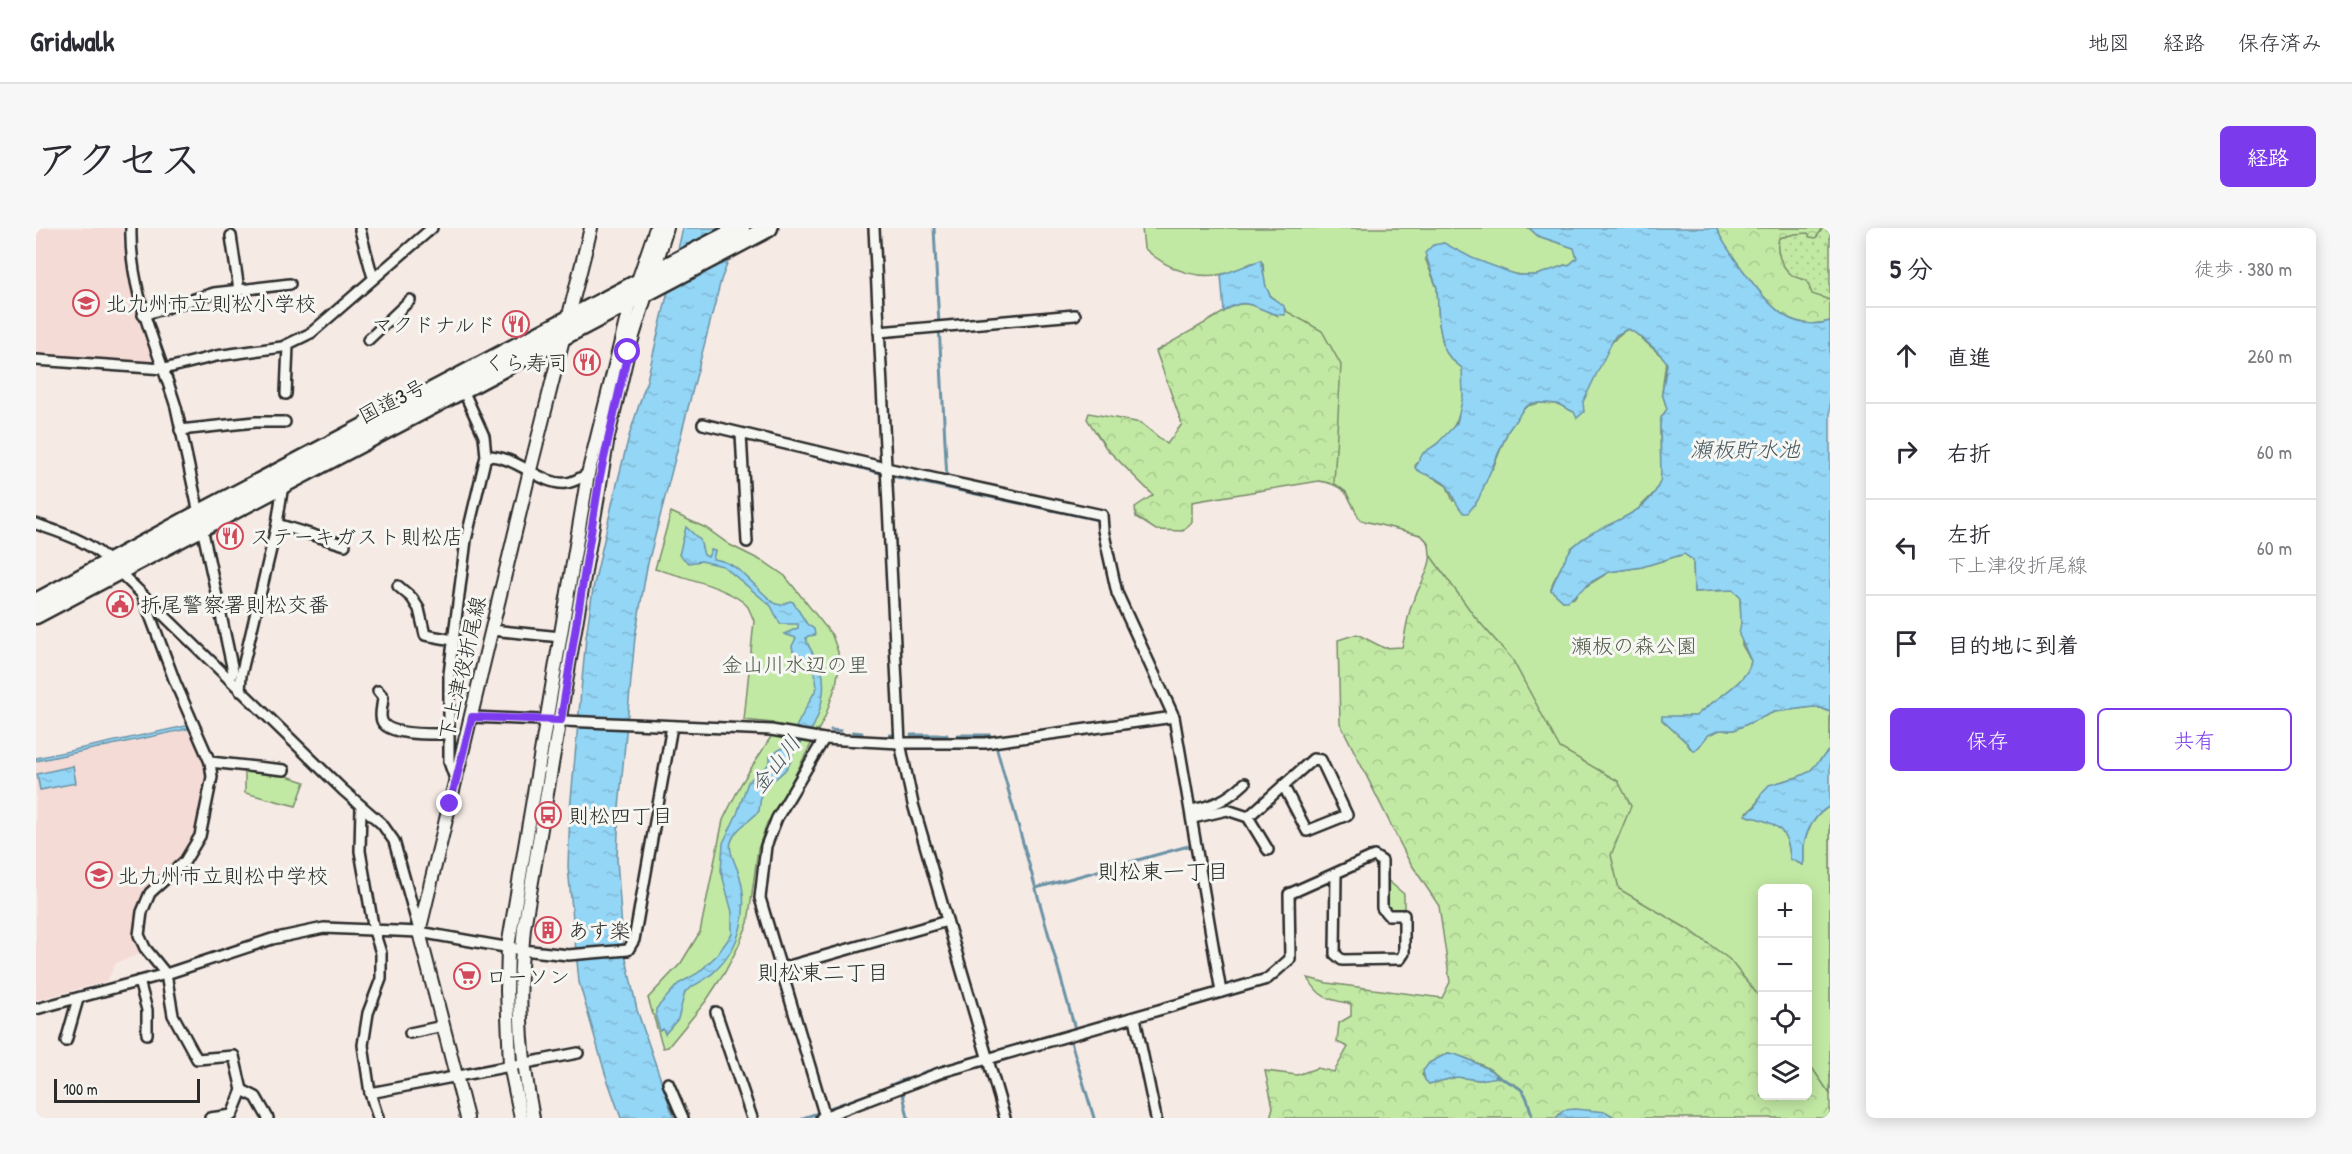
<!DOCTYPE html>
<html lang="ja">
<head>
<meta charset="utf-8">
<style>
  :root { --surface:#fff; --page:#f7f7f7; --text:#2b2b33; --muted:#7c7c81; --line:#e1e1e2; --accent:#7c3aed }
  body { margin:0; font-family:"Patrick Hand","Klee One",sans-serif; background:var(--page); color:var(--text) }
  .controls { position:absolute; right:18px; bottom:18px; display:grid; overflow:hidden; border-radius:9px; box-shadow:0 3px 15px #0003 }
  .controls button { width:54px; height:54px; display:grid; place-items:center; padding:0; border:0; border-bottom:2px solid var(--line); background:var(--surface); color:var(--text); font:30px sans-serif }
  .scale { position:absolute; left:18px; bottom:15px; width:146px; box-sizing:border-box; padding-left:6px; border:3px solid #2b2b2b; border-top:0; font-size:16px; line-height:21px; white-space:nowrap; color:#2b2b2b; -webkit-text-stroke:4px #f6f6f2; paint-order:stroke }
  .stop { position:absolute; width:18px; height:18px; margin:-14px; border:4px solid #7c3aed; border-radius:50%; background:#fff }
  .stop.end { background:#7c3aed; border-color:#fff; box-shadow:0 2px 6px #0008 }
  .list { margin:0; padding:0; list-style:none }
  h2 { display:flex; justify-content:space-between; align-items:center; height:78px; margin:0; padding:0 24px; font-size:26px }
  h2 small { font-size:20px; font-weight:400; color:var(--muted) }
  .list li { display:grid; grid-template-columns:39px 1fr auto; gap:18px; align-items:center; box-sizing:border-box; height:96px; padding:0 24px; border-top:2px solid var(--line) }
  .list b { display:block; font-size:22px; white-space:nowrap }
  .list p { margin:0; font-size:20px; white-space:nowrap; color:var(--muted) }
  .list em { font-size:20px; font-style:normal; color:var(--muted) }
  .actions { display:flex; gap:12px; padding:18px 24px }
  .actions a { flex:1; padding:14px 0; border:2px solid var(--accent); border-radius:9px; text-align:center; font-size:21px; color:var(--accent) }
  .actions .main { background:var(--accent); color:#fff }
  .icon { flex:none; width:33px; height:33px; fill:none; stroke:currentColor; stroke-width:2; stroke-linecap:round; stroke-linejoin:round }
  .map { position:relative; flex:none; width:1794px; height:890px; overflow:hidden; border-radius:9px }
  header { display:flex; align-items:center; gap:36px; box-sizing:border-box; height:84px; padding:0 30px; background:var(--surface); border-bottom:2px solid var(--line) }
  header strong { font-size:28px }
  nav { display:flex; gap:33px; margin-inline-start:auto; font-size:21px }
  .intro { display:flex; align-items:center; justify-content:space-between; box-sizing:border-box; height:144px; padding:0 36px }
  h1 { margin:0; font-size:42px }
  .button { padding:15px 27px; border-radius:9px; background:var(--accent); color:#fff; font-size:21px; font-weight:700 }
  main { display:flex; gap:36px; padding:0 36px }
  aside { flex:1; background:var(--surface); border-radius:9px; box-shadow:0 3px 15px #0003 }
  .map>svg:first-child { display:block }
</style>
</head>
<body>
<header>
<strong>Gridwalk</strong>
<nav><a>地図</a><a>経路</a><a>保存済み</a></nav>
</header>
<div class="intro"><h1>アクセス</h1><a class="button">経路</a></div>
<main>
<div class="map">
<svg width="1794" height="890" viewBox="0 0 1794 890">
  <defs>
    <pattern id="grass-dots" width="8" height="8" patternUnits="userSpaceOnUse" patternTransform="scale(1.5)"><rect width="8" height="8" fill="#c2e9a4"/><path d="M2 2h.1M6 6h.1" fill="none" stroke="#a7c88d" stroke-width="1.8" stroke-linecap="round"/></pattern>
    <pattern id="forest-crowns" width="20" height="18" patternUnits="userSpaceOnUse" patternTransform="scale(1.5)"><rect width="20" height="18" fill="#c2e9a4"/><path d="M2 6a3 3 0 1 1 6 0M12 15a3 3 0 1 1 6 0" fill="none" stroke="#a7c88d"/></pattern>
    <pattern id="water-ripples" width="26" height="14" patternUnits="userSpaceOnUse" patternTransform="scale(1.5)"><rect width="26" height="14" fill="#94d6f6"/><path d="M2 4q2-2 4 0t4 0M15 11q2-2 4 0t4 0" fill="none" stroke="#80b8d3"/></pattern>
  </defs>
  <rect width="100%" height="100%" fill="#f6eae5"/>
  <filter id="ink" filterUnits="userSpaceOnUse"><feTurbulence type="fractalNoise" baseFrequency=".0167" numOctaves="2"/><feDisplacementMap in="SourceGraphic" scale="12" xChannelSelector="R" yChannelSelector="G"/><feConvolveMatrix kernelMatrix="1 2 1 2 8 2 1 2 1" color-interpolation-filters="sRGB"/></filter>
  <g filter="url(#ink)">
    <!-- built -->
    <g fill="#f5dbd5">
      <polygon points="0,0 87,0 87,17 96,63 106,101 117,130 115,135 0,127"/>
      <polygon points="156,501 170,535 172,550 160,605 144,631 110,662 101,683 98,707 104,726 80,735 71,753 0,772 0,534"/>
    </g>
    <!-- grass -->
    <polygon fill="url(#grass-dots)" stroke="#768a68" stroke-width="1.5" points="1729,0 1794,0 1794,88 1739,48"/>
    <!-- forest -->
    <g fill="url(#forest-crowns)" stroke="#768a68" stroke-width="1.5" fill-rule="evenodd">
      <path d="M1493,0L1389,30L1415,131L1387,225L1417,273L1551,166L1577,112L1515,362L1527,373L1705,400L1794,484V521L1789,526L1747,604L1794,578V890H1580L1570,884L1528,882L1520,890H1234L1237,879L1229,843L1261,847L1281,840L1298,844L1312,819L1301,814L1303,795L1315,788V776C1292,771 1284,771 1272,750L1291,755L1406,770L1414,754L1403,678L1372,631L1304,495L1302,412L1321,406L1348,420L1366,419C1370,404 1371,387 1377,373C1384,356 1406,325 1387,309C1378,302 1336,295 1324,292C1313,269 1311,257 1283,253L1156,274V294L1147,303L1120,302L1100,289L1099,279L1117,267L1070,220L1051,191L1053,185L1105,195L1131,216L1146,196L1120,123L1188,84C1207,68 1221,79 1241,87L1227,35L1213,36L1189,12ZM1726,660H1772V868H1726ZM1412,825C1426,828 1453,838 1463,848L1443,852L1421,849L1393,856L1386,847L1393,835Z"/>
      <path d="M1680,0H1787L1780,10L1774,9L1772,5L1759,6L1743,10C1739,22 1745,39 1756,47C1760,50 1767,51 1771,53L1776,66L1794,72V93C1779,98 1762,96 1749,88C1730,77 1690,21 1680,0Z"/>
    </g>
    <!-- park -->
    <g fill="#c2e9a4" stroke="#768a68" stroke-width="1.5">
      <path d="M1106,0H1493L1502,8L1538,20L1541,30L1532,38L1529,37C1520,40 1509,46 1498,47C1472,50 1430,29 1407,15L1389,30L1401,60L1403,96L1408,121L1415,131L1426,140C1431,160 1427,190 1412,206C1400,218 1389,223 1379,238L1411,258L1417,273L1457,240L1472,203L1485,184L1491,178L1503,175L1522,176L1538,184C1558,160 1563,115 1592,101L1597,103L1630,132L1626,165L1631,181L1625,190L1624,198L1625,252L1619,264L1601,282L1536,319L1517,354L1515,362L1527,373L1538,370L1544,362L1573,344L1606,339L1648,326L1657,332L1658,364L1697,362L1704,368L1706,417L1715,433C1713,454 1674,474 1660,488L1626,489V492L1651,515L1654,520H1662L1672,507L1684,502H1698L1738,484L1777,479L1785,480L1794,484V521C1786,529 1780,539 1771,545C1758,553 1743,551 1731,560C1720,567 1725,578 1710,584L1711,588C1739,592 1753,601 1754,631L1767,637C1769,631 1767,625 1768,618C1770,601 1780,586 1794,578V866L1772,834V660H1726V772L1693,731L1655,703L1583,661L1575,627L1595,578L1582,553L1524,520L1476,431L1439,389L1394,327L1393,315L1385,307L1324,292L1310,264L1298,255L1305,137L1286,103L1250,83C1247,76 1241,75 1236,69C1227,60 1228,47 1227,35C1216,32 1211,38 1201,42C1167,55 1134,44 1108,20Z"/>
      <path d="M635,284L670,300L694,317L730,335L749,348L796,407L802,424L803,439L800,457L789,489L744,576L731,595L722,621L712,695L702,719L689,744L670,773L632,819L627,820L612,770L645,735L664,704L687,592L705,556L738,504L737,495L708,492L718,393C716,388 714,383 712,379C698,361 641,347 619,341Z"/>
      <polygon points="209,541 245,546 269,554 260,578 209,565"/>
      <polygon points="1350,651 1368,666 1368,682 1354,683 1350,679"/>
    </g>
    <!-- water -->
    <g fill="url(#water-ripples)" stroke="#6a92a5" stroke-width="1.5">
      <polygon points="647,0 705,0 685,52 611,339 599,409 583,580 581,631 587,716 601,782 638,890 585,890 569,845 543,754 532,639 534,582 550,409 557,361 577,272 593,208 611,152"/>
      <path d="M1493,0H1680C1690,21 1730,77 1749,88C1762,96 1779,98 1794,93V484L1785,480L1777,479L1738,484L1698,502H1684L1672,507L1659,523H1657L1651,515L1626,492V488H1660C1674,474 1713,454 1715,433L1703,407L1705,394L1704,368L1697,362L1658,364L1657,332L1648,326L1606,339L1573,344L1555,354L1532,373H1527L1515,362C1517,355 1531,325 1536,320C1561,293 1609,293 1624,254C1626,249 1624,208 1624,198L1625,190L1631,181L1626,165L1631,136C1629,128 1600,104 1592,101L1580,107L1577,112L1547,174L1548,184L1541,190L1538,184L1522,176L1509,175H1496L1488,180L1472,203L1442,272L1432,285H1428C1417,275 1417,263 1409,256C1400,248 1387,248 1379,240L1387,225L1401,216L1421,195L1427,168L1426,140L1415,131L1408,121L1403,96L1401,60L1389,25L1397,17L1408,15L1436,30L1481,47H1501L1529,37L1532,38L1541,30L1538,20L1502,8Z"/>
      <path d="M1225,32L1230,59L1235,69L1248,78L1249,87C1224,88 1213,63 1188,84L1185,47Z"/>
      <path d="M650,299L664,312L668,327L672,329L675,322L679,323L677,331C704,333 719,362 740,376L745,377L754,373L757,374L771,396L778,401L779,407L772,408L770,410C772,421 781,429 785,440C792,461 783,497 767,513C764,516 760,518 757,522C757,542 740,549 726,561L723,583C714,594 700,599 695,614C692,624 701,638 704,649C713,683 705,718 679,743C671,752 658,756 649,764L642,791L629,806L627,801L624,803L620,790V781L642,756L662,745L681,727L696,706V684L685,643L687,615L701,586L712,554L725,542H728L734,534V528L754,515L761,497L781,459L778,439L768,429L757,423L756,418L760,410L748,406L762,400V396H744L735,378L687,338L665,333L653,335L643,327Z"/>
      <polygon points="154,497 156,500 0,533 0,530"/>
      <path d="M1794,521V578C1780,586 1770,601 1768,618C1767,625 1769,631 1767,637L1754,631C1753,597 1736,595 1709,587L1720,578L1725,566L1733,557L1762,549L1773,544Z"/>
      <polygon points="37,538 40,555 4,562 1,546"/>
      <path d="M1412,825C1421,825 1457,842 1463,849L1443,852L1421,849L1393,856L1389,852L1387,843L1393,835Z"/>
      <polygon points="1539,881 1570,884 1580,890 1520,890 1528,882"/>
    </g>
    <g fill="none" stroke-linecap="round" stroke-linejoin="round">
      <!-- stream -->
      <g stroke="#6a92a5" stroke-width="3">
        <polyline points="898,0 911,252"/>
        <polyline points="739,218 860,249 1062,292"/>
        <polyline points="795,502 805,503"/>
        <polyline points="817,504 826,505"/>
        <polyline points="854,507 859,507"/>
        <polyline points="875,507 911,507"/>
        <polyline points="921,507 954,507"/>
        <polyline points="960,518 1039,801"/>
        <polyline points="1000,660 1156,617"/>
        <polyline points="1069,792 1109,781"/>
        <polyline points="1035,814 1058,890"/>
        <polyline points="924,833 1056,796"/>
        <polyline points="886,845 915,836"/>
        <path d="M1460,848C1487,861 1490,859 1496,890"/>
        <polyline points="855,857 870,851"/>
        <polyline points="867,866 872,890"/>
        <polyline points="791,881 847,861"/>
        <polyline points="767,890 785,884"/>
      </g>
      <defs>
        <g id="street">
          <path d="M95,0C93,64 122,120 140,179L197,443L194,452"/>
          <polyline points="838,0 864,515 877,576 969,890"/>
          <polyline points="324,2 336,46"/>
          <polyline points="195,8 203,62"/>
          <polyline points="107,87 178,65 254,56"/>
          <polyline points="843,104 1039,87"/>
          <polyline points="332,112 374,72"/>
          <polyline points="0,132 128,141 180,128 246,119 275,105 396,0"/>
          <polyline points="250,166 252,117"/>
          <polyline points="667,196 850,240 1066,287 1067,302 1081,365 1138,489 1185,764"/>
          <polyline points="144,202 219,194 249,194"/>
          <polyline points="705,206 711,314"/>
          <path d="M450,228C481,227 505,258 530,255C537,255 545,249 552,246"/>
          <path d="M0,296C23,304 47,311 66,327L307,562L346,596L358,613L383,702"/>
          <polyline points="241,296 309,317"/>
          <polyline points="362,358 376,370 383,381 389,407 417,412"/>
          <polyline points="106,366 139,454 174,534 176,549 164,608 149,633 114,665 106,684 103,707 109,720 130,746 137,787 161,831 198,828 206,862 196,887 174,890"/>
          <polyline points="455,402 525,409"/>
          <polyline points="204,463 205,447 241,296 247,257"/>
          <path d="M342,463L347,469C347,477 343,486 346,493C352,508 398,506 412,506"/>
          <polyline points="436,489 735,502 788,511 864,515 949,515 1138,489"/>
          <polyline points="788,511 741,590 730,618 724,670 789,889"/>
          <polyline points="174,534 248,542"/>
          <polyline points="419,551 413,534 413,446 430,312 450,228 448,208 426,160"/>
          <polyline points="325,578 324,623 338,703 345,725 345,751 332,785 327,817 334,865 342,890"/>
          <path d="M1155,582C1178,578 1192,571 1209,555"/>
          <polyline points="1212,589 1232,622"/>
          <polyline points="1157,590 1191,582 1212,589 1277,531 1285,532 1311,587 1271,603 1247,557"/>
          <polyline points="746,740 911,693"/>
          <polyline points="103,753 111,782 111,806"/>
          <polyline points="0,781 130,746 236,711 288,700 383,704 486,722 532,727 592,722 598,712 636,498"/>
          <polyline points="680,784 716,890"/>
          <polyline points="1099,790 1120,890"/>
          <polyline points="374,805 407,798"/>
          <polyline points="30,813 42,771"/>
          <polyline points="632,855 647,890"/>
          <polyline points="206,862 220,869 232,890"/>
          <polyline points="334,865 542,825"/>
          <polyline points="785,890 906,844 1231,751 1254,731 1253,666 1338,628 1346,633 1346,680 1352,687 1368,687 1368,725 1364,731 1306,732 1299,726 1300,646"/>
        </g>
        <g id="secondary">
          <polyline points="431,890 383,704 494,242 555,0"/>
          <polyline points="485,890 474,837 471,763 472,719 552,246 595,73 620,0"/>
          <path d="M497,890C484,827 481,764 488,700L572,209L592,124L631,0"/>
        </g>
        <g id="highway">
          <polyline points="0,374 162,286 601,55 619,44 705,0"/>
          <polyline points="0,387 733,0"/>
        </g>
      </defs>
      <!-- street casing -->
      <use href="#street" stroke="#2b2b2b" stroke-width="14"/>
      <!-- secondary casing -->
      <use href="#secondary" stroke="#2b2b2b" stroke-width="16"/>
      <!-- highway casing -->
      <use href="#highway" stroke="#2b2b2b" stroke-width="21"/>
      <!-- street -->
      <use href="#street" stroke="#f6f6f2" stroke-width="9"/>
      <!-- secondary -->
      <use href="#secondary" stroke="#f6f6f2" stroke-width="12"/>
      <!-- highway -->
      <use href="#highway" stroke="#f6f6f2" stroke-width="16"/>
    </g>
  </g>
  <g fill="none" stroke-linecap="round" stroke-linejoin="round" filter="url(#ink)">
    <!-- route -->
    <polyline stroke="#7c3aed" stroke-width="8" points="414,576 436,489 525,492 564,248 592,124"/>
  </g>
  <!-- icons -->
  <defs>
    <symbol id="school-ring" viewBox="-11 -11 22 22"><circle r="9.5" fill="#f6f6f2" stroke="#d1495b" stroke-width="1.5"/><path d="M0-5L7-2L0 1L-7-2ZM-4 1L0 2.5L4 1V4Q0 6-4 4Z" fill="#d1495b"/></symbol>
    <symbol id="restaurant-ring" viewBox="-11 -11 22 22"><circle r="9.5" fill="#f6f6f2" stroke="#d1495b" stroke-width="1.5"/><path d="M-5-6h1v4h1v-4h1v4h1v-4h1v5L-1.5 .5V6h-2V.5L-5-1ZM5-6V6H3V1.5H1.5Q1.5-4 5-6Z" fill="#d1495b"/></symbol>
    <symbol id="civic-ring" viewBox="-11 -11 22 22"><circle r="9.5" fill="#f6f6f2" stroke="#d1495b" stroke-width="1.5"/><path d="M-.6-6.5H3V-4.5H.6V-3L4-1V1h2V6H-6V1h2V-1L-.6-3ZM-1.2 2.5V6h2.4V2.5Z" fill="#d1495b"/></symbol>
    <symbol id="bus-ring" viewBox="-11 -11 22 22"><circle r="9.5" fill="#f6f6f2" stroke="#d1495b" stroke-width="1.5"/><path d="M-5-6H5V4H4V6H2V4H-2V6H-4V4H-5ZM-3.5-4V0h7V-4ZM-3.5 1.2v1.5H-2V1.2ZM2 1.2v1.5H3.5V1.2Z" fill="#d1495b"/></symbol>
    <symbol id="building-ring" viewBox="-11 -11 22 22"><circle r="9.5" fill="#f6f6f2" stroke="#d1495b" stroke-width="1.5"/><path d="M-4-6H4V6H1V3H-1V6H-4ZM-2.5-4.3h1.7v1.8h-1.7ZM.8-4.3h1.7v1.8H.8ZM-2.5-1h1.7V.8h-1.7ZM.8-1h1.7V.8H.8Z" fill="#d1495b"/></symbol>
    <symbol id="supermarket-ring" viewBox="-11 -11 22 22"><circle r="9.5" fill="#f6f6f2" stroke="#d1495b" stroke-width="1.5"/><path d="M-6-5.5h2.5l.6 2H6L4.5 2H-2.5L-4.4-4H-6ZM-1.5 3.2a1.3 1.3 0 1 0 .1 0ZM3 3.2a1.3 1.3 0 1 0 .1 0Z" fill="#d1495b"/></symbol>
  </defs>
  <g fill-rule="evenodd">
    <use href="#school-ring" x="35" y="60" width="30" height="30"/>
    <use href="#restaurant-ring" x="465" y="81" width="30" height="30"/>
    <use href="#restaurant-ring" x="536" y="119" width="30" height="30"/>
    <use href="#restaurant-ring" x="179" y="293" width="30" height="30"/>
    <use href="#civic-ring" x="69" y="361" width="30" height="30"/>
    <use href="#bus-ring" x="497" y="572" width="30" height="30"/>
    <use href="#school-ring" x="48" y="632" width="30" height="30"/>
    <use href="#building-ring" x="497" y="687" width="30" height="30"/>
    <use href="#supermarket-ring" x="416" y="733" width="30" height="30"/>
  </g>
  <g text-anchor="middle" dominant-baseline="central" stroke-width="6" stroke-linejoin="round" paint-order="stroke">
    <!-- poi labels -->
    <g font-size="21" fill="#2b2b2b" stroke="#f6f6f2" text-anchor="start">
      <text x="70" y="75">北九州市立則松小学校</text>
      <text x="460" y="96" text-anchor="end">マクドナルド</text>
      <text x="532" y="134" text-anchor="end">くら寿司</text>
      <text x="214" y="308">ステーキガスト則松店</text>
      <text x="104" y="376">折尾警察署則松交番</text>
      <text x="532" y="587">則松四丁目</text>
      <text x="82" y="647">北九州市立則松中学校</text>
      <text x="532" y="702">あす楽</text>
      <text x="450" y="748">ローソン</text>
    </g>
    <!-- street labels -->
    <g font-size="21" fill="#2b2b2b" stroke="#f6f6f2">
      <text transform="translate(356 173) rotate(-27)">国道3号</text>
      <text transform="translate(426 440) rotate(-77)">下上津役折尾線</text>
    </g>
    <!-- park labels -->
    <g font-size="21" fill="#515a49" stroke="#f6f6f2">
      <text x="1598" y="417">瀬板の森公園</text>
      <text x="759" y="436">金山川水辺の里</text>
    </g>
    <!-- water labels -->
    <g font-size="22" font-style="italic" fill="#45565e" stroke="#f6f6f2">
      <text x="1709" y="221">瀬板貯水池</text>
      <text transform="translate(739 536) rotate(-52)">金山川</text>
    </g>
    <!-- neighbourhood labels -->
    <g font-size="22" fill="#2b2b2b" stroke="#f6f6f2">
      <text x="1127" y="643">則松東一丁目</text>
      <text x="787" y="744">則松東二丁目</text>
    </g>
  </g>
</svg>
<div class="controls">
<button>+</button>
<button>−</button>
<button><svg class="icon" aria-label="locate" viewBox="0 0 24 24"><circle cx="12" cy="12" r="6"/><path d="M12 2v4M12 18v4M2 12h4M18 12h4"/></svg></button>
<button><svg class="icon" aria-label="layers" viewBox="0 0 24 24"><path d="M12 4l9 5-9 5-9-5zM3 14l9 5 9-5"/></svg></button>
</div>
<div class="scale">100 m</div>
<div class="stop" style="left:592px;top:124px"></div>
<div class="stop end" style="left:414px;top:576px"></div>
</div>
<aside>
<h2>5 分<small>徒歩 · 380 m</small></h2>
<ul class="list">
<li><svg class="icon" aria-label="ahead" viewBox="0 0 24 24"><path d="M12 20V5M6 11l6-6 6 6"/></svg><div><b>直進</b></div><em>260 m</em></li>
<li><svg class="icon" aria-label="right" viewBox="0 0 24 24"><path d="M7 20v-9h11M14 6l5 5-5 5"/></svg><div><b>右折</b></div><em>60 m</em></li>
<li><svg class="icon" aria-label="left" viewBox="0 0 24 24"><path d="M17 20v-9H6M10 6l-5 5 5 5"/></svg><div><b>左折</b><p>下上津役折尾線</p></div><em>60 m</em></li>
<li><svg class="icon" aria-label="arrive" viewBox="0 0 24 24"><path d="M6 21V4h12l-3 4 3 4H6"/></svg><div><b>目的地に到着</b></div></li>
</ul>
<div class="actions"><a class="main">保存</a><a>共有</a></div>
</aside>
</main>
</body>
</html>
